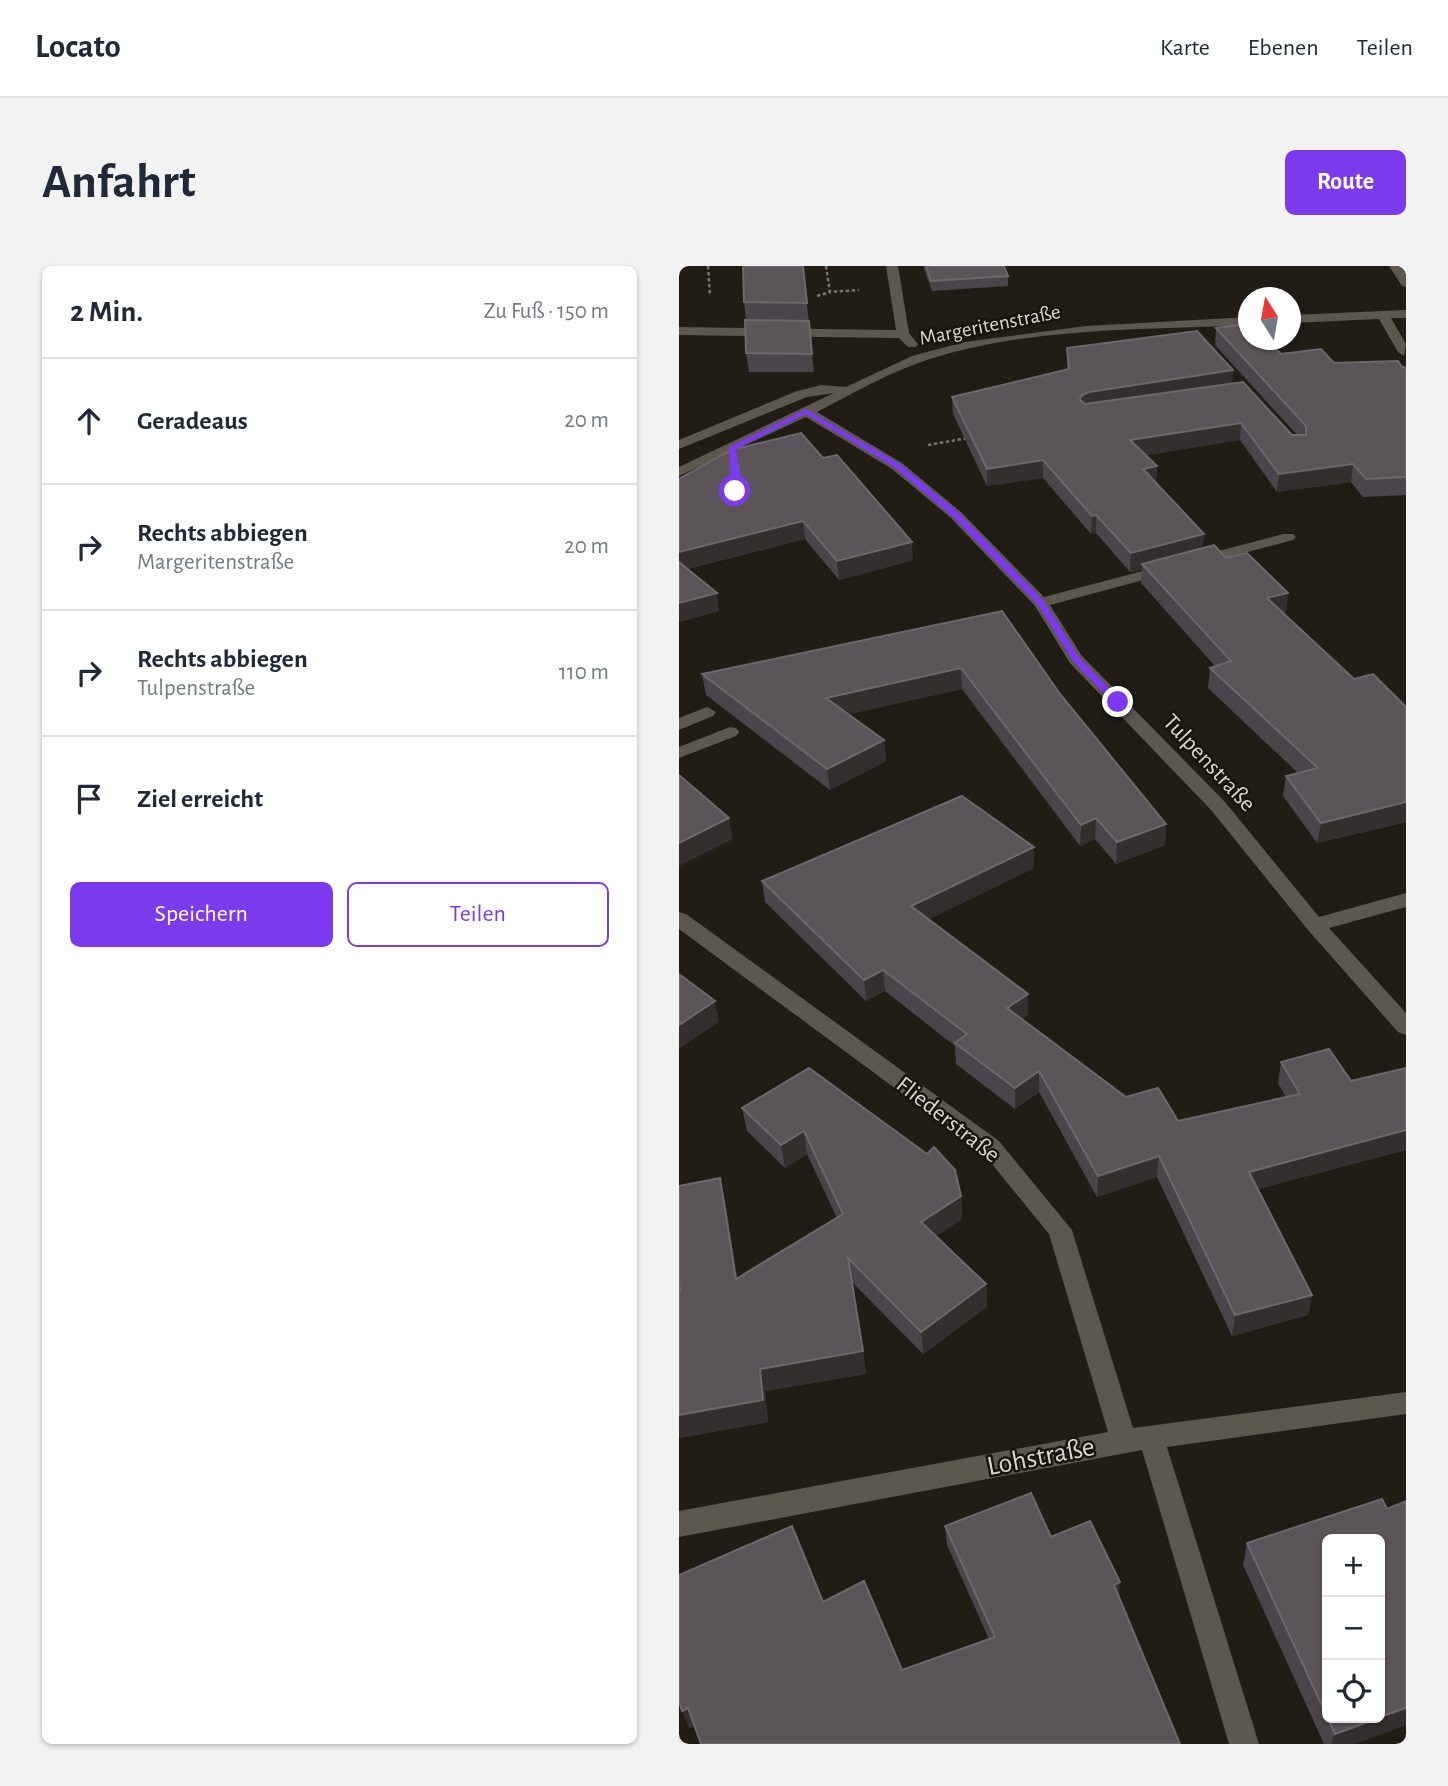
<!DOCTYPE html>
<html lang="de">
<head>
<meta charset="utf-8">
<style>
  :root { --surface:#fff; --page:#f2f2f3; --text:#1f2937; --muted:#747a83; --line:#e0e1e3; --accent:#7c3aed }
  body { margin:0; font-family:"Alegreya Sans",sans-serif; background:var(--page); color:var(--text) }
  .controls { position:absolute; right:21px; bottom:21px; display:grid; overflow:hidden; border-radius:10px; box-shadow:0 2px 5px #0004 }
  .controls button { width:63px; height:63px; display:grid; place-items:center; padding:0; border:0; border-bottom:2px solid var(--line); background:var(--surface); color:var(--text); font:35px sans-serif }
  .compass { position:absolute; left:559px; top:21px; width:63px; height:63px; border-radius:50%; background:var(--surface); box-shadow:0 2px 5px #0004; rotate:349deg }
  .stop { position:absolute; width:21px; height:21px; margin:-16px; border:5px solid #7c3aed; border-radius:50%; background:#fff }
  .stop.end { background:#7c3aed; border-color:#fff; box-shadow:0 2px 7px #0008 }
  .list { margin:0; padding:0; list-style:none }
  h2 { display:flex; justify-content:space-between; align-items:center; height:91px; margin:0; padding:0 28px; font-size:30px }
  h2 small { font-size:23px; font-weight:400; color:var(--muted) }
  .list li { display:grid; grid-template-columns:46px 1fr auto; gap:21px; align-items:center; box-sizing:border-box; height:126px; padding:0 28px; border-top:2px solid var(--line) }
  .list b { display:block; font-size:26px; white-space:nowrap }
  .list p { margin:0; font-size:23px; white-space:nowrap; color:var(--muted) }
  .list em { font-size:23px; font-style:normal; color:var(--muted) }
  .actions { display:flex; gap:14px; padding:21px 28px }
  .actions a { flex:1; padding:16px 0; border:2px solid var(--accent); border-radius:10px; text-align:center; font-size:24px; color:var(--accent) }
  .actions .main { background:var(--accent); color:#fff }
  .icon { flex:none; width:38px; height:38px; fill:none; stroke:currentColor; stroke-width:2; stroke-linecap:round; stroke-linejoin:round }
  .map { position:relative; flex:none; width:727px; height:1478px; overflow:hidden; border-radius:10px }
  header { display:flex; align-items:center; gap:42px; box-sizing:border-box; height:98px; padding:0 35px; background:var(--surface); border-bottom:2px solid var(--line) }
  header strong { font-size:33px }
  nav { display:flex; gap:38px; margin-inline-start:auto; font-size:24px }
  .intro { display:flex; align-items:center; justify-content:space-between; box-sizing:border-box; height:168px; padding:0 42px }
  h1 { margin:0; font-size:49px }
  .button { padding:18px 32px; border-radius:10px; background:var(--accent); color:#fff; font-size:24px; font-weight:700 }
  main { display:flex; gap:42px; padding:0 42px }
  aside { flex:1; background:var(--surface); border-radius:10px; box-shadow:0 2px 5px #0004 }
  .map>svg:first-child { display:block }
</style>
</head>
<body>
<header>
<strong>Locato</strong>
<nav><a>Karte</a><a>Ebenen</a><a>Teilen</a></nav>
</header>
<div class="intro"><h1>Anfahrt</h1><a class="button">Route</a></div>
<main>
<aside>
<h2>2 Min.<small>Zu Fuß · 150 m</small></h2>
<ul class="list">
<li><svg class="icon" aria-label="ahead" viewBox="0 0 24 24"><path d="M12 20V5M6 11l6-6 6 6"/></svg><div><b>Geradeaus</b></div><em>20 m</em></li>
<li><svg class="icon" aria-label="right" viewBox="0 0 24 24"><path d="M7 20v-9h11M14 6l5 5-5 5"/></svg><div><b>Rechts abbiegen</b><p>Margeritenstraße</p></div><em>20 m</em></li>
<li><svg class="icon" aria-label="right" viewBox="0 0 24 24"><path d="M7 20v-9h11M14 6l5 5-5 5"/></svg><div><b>Rechts abbiegen</b><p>Tulpenstraße</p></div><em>110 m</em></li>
<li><svg class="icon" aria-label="arrive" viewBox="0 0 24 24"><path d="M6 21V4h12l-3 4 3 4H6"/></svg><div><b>Ziel erreicht</b></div></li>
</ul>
<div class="actions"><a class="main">Speichern</a><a>Teilen</a></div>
</aside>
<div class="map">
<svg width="727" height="1478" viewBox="0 0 727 1478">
  <rect width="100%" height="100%" fill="#211d15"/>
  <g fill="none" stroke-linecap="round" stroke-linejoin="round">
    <!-- path -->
    <g stroke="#77746d" stroke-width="2.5" stroke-dasharray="3.5 2.5" stroke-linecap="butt">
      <polyline points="29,0 31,30"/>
      <polyline points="147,0 151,26 180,24"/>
      <polyline points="138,30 151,26"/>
      <polyline points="249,179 289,172"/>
    </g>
    <!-- minor -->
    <g fill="#5c584e" fill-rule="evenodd">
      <polygon points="207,0 219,0 230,67 239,78 237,81 229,81 220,72 0,69 0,61 217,64"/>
      <polygon points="710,0 722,0 727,8 727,21 723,20"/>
      <polygon points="727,44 727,52 712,52 727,78 725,90 719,86 700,53 612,57 612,49"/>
      <path d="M570,51V59C463,64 350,61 248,94C210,106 173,128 138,146L223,197L282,246L365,331L604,268H614L617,271L614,274L371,339L403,390L546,536L640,651L727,627V641L650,662L727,747V769L719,766L629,664L532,544L391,397L356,340L272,252L213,203L127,151L0,210V201L155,127L128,131L0,183V174L118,125L142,119L167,121L233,90L286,76L407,60Z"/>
      <polygon points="28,441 37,446 34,450 0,464 0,452"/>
      <polygon points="51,461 57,462 60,466 57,470 0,492 0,481"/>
      <polygon points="0,646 7,648 320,875 393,964 454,1162 727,1126 727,1148 488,1181 580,1478 550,1478 463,1184 0,1271 0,1245 429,1166 370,968 304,887 0,663"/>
    </g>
  </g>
  <!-- wall -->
  <g fill="#4c444b">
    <polygon points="124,0 135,106 70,106 67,87 67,54 65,36"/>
    <polygon points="244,0 325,0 329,10 329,20 253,25"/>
    <polygon points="537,62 602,88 655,97 722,100 727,102 727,229 684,231 672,216 598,226 561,174 467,189 478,200 477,217 525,268 523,282 547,292 607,346 604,347 675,413 727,441 727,556 638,577 604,530 607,510 619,507 529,422 531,402 536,400 462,317 463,303 451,306 417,267 412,268 364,212 308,220 274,148 273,131 388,104 388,82 554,104 553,117 613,169 618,169 536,79"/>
    <polygon points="0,213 234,294 160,314 126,273 8,303 40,345 0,356"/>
    <polygon points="323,345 381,428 487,558 486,579 437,598 416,573 401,580 283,423 169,448 205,474 207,495 151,524 27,429 23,408"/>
    <polygon points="355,602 250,653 349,728 349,749 343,753 447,831 499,855 607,831 599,817 602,796 672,815 727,802 727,884 579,923 633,1029 629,1049 553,1070 478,911 418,931 360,826 336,843 277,798 276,780 206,725 187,735 86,636 83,615"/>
    <polygon points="130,802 282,930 283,953 257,970 307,1018 308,1041 244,1088 173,1016 187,1108 86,1125 89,1156 0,1172 0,1024 1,1024 46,935 58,1013 158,952 128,888 106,902 68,865 63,842"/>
    <polygon points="266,1260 372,1271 440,1331 501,1478 16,1460 10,1462 144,1336 223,1404 310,1373 268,1279"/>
    <polygon points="568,1277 676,1478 645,1478 564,1299"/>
  </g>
  <!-- shaded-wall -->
  <g fill="#342e2f">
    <polygon points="554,104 553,121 410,143 401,134 402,130 410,126"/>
    <polygon points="562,157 561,174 451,192 451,174"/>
    <polygon points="364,194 364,212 308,220 308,203"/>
    <polygon points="674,198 672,216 598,226 600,208"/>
    <polygon points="478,200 477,218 464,203"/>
    <polygon points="417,249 417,267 412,268 413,250"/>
    <polygon points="124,255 126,273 0,305 0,286"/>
    <polygon points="525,268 523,287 463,298 463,303 451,306 452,287"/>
    <polygon points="233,276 234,294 160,314 158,295"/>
    <polygon points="38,327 40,345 0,356 0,337"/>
    <polygon points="609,327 607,346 585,352 588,332"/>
    <polygon points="282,402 283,423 149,453 147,432"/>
    <polygon points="205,474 207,495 151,524 148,503"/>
    <polygon points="727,536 727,556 638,577 642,557"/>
    <polygon points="50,552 54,573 0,600 0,577"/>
    <polygon points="417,552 416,573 401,580 402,559"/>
    <polygon points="487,558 486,579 437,598 438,576"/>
    <polygon points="355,581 355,602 234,661 232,640"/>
    <polygon points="204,704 206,725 187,735 185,714"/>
    <polygon points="349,728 349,749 328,763 328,742"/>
    <polygon points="36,735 40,756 0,783 0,759"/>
    <polygon points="360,805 360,826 336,843 336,822"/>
    <polygon points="727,864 727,884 567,926 570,906"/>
    <polygon points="125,865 128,888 106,902 102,879"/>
    <polygon points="480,890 478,911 418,931 419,910"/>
    <polygon points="41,912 46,935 62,1036 57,1013"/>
    <polygon points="282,930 283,953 244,979 242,956"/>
    <polygon points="307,1018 308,1041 244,1088 242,1066"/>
    <polygon points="633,1029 629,1049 553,1070 556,1049"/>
    <polygon points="184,1085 187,1108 86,1125 89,1156 0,1172 0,1149 81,1103"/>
    <polygon points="441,1316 439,1335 435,1319"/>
    <polygon points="9,1442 16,1460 10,1462 3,1445"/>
    <polygon points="727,1442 727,1459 676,1478 652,1478 656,1468"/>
  </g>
  <!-- building -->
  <g fill="#5b5459" stroke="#6e686c" stroke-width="2">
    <polygon points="64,0 124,0 128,37 65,36"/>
    <polygon points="247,0 325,0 329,10 252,15"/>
    <polygon points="66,54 130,55 133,88 67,87"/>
    <polygon points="570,58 570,74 588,74 602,88 642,83 655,97 719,95 722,100 727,102 727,211 687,213 674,198 600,208 562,157 451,174 478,200 464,203 525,268 452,287 417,249 413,250 364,194 308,203 273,131 390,103 388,82 518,65 554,104 410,126 402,130 401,134 406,138 564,116 613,169 627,169 627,160 537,62"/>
    <polygon points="122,167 144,192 158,189 233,276 158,295 124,255 0,286 0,213 52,184"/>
    <polygon points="535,279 547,292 568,287 609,327 588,332 675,413 694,408 727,441 727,536 642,557 607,510 639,502 531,402 552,395 463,298"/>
    <polygon points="0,296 38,327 0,337"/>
    <polygon points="323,345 381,428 487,558 438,576 417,552 402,559 282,402 147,432 205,474 148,503 23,408"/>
    <polygon points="0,509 50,552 0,577"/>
    <polygon points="283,530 355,581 232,640 349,728 328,742 447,831 479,822 499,855 621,828 602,796 650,783 672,815 727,802 727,864 570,906 633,1029 556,1049 480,890 419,910 360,805 336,822 276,777 288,768 204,704 185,714 83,615"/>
    <polygon points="0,708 36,735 0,759"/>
    <polygon points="130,802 248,888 255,881 276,904 282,930 242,956 307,1018 242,1066 169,992 184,1085 81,1103 84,1134 0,1149 0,1024 1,1024 0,1015 0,920 41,912 57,1013 164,948 125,865 102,879 63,842"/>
    <polygon points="352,1227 372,1271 411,1255 441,1316 435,1319 501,1478 22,1478 9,1442 3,1445 0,1436 0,1309 113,1260 144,1336 185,1315 223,1404 316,1371 266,1260"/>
    <polygon points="703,1233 708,1243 727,1235 727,1442 701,1451 701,1273 648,1273 648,1452 700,1452 656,1468 568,1277"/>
  </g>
  <!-- route -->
  <polygon fill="#7c3aed" points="127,143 221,198 280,247 365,335 400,391 442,434 442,438 435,438 394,395 359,339 274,251 215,201 127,148 57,183 62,211 60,225 53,227 50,181"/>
  <g text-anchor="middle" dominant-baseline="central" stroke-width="5" stroke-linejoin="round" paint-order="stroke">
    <!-- far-street labels -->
    <g font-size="21" fill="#d8d6d0" stroke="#17140c">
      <text transform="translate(311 59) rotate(-11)">Margeritenstraße</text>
    </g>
    <!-- street labels -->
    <g font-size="24" fill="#d8d6d0" stroke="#17140c">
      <text transform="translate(530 497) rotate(47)">Tulpenstraße</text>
      <text transform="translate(269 854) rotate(38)">Fliederstraße</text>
    </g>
    <!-- near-street labels -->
    <g font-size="28" fill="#d8d6d0" stroke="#17140c">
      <text transform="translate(362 1191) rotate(-11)">Lohstraße</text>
    </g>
  </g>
</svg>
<div class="controls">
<button>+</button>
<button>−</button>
<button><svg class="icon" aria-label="locate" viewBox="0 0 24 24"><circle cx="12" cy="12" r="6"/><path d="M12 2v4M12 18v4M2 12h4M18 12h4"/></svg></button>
</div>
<svg class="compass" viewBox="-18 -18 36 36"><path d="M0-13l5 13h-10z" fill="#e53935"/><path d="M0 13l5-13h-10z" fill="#747a83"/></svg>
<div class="stop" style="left:56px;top:225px"></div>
<div class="stop end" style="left:439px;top:436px"></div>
</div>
</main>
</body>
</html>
